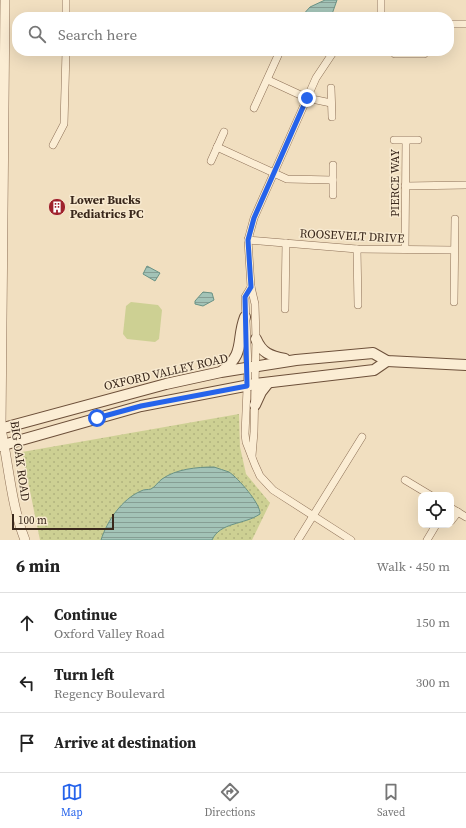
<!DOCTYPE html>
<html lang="en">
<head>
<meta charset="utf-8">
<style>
  :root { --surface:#fff; --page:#f6f6f6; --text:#222; --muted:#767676; --line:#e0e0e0; --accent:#2563eb }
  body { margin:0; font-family:"Source Serif 4",serif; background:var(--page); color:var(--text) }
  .controls { position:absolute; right:12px; bottom:12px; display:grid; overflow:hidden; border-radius:8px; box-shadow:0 4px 16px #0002 }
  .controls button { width:36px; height:36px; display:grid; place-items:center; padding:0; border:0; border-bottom:1px solid var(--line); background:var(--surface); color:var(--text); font:20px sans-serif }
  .scale { position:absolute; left:12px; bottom:10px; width:102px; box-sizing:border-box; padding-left:4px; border:2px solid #3a281c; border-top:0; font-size:11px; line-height:14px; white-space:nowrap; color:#3a281c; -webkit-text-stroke:3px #f8ead0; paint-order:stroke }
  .stop { position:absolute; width:12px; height:12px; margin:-9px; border:3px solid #2563eb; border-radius:50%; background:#fff }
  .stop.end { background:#2563eb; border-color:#fff; box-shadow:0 1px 4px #0008 }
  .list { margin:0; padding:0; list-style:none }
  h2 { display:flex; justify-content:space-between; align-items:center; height:52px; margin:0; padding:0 16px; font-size:17px }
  h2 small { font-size:13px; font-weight:400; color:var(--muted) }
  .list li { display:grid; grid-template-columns:26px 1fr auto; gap:12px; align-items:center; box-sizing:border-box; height:60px; padding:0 16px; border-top:1px solid var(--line) }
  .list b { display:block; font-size:15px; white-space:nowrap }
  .list p { margin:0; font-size:13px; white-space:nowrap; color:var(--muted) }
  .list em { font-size:13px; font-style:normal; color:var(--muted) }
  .icon { flex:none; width:22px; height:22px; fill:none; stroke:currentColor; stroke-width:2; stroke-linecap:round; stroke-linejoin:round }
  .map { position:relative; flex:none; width:466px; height:540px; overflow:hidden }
  .search { position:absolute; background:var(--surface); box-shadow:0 4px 16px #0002; left:12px; right:12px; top:12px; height:44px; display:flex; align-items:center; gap:10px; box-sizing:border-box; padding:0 14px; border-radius:16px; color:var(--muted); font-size:15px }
  .sheet { height:232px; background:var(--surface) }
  nav { display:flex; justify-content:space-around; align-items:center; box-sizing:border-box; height:56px; border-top:1px solid var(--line); background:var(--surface); font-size:11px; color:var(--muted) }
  nav a { display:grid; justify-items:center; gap:2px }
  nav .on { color:var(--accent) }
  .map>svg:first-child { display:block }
</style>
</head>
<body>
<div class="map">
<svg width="466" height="540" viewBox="0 0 466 540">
  <defs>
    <pattern id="park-dots" width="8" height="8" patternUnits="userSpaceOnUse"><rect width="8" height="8" fill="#cdd093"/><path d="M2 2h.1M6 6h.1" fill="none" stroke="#b1b37e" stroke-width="1.8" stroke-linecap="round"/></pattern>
    <pattern id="water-rules" width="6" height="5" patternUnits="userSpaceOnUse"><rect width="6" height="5" fill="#a3c3b7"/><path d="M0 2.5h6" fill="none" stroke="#869e94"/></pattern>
  </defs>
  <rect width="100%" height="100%" fill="#f1dfc0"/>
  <!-- park -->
  <polygon fill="url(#park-dots)" points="239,414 240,447 246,474 270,503 252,540 40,540 22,452"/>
  <!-- pitch -->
  <polygon fill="#cdd093" points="131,302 158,305 162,310 159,339 155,342 127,339 123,334 126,306"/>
  <!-- water -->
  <g fill="url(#water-rules)" stroke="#699285">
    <polygon points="325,0 337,0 331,17 301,17 310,7"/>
    <polygon points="147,266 160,273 155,281 143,274"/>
    <polygon points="203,292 212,293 214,300 203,306 195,304 195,301"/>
    <path d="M214,467C219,469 224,470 229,472C238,478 261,504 260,514C244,525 220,522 212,540H101C107,521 122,499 141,491C144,489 148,490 151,489C155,487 159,481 162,479C176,469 197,467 214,467Z"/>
  </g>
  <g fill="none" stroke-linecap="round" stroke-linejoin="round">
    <defs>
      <g id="minor">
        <polyline points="381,0 381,17"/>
        <polyline points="66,17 66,0"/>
        <polyline points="449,24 466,24"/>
        <polyline points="395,54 424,54"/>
        <polyline points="268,80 307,98 331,103"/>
        <polyline points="331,88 332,117"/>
        <polyline points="254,108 280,51"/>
        <polyline points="394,140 418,140"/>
        <polyline points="53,145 64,124 66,51"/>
        <polyline points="217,147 287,179 333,180"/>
        <polyline points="211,161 224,132"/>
        <polyline points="405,186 466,185"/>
        <polyline points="333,195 333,165"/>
        <polyline points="248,240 357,249 454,250"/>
        <polyline points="357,249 358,305"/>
        <polyline points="405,249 406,141"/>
        <polyline points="251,287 245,297 248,367 245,434 246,442 255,465 260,476 273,490 351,540"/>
        <polyline points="454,302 455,219"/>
        <polyline points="285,309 286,243"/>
        <polyline points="252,456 254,432 256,339 255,304 251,287 248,240 254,218 316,78 334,51"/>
        <polyline points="405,480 430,495"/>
        <polyline points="451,508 466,517"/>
        <polyline points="451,521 458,512"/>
        <polyline points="298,540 362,437"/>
        <polyline points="427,540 436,525"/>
      </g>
      <path id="tertiary" d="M5,0L1,429C9,467 11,504 25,540"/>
      <g id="secondary">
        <path d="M256,339C262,353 270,356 285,359"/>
        <path d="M222,371C246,353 236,340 245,317"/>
        <polyline points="255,405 261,392 268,383"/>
        <polyline points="0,429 166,384 221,372 296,360 373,353 387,361 466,365"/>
        <polyline points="0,446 141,406 255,384 374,370 387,361"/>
      </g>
    </defs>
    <!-- minor casing -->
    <use href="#minor" stroke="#8c6f56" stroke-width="8"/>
    <!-- tertiary casing -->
    <use href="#tertiary" stroke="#8c6f56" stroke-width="10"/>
    <!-- secondary casing -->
    <use href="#secondary" stroke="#6d503a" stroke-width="12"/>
    <!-- minor -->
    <use href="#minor" stroke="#fbedd4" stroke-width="7"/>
    <!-- tertiary -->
    <use href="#tertiary" stroke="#fbedd4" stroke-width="9"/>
    <!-- secondary -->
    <use href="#secondary" stroke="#fbedd4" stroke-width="10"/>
  </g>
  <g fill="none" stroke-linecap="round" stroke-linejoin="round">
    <!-- route -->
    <polyline stroke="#2563eb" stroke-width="5" points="97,418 141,406 247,386 245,297 251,287 248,240 254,218 307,98"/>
  </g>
  <!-- icons -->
  <defs>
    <symbol id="building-disc" viewBox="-11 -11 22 22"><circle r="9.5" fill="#9f222c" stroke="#f8ead0"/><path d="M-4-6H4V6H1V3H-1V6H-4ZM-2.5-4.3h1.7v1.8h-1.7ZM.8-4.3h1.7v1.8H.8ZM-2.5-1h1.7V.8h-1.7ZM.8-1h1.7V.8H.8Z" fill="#fff"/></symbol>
  </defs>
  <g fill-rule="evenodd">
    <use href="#building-disc" x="47" y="197" width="20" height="20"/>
  </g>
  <g text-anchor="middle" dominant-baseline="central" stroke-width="3" stroke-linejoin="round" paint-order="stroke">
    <!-- street labels -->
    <g font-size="12" fill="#3a281c" stroke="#f8ead0">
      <text transform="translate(395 183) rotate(-90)">PIERCE WAY</text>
      <text transform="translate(352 236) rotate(3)">ROOSEVELT DRIVE</text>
      <text transform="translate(166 372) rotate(-13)">OXFORD VALLEY ROAD</text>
      <text transform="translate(20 461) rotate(82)">BIG OAK ROAD</text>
    </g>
    <!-- poi labels -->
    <g font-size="12" font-weight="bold" fill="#3a281c" stroke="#f8ead0" text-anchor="start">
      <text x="70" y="200">Lower Bucks<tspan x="70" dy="14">Pediatrics PC</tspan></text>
    </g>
  </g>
</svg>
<div class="controls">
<button><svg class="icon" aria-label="locate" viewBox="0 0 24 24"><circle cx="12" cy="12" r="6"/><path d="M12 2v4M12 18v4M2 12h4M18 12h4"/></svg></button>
</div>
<div class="scale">100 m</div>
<div class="stop" style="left:97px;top:418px"></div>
<div class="stop end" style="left:307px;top:98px"></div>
<div class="search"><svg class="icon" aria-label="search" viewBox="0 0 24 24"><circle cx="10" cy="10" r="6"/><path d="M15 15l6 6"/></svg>Search here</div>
</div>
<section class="sheet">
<h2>6 min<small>Walk · 450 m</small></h2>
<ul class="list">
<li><svg class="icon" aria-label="ahead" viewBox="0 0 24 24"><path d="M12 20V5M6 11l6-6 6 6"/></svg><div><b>Continue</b><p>Oxford Valley Road</p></div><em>150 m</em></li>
<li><svg class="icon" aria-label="left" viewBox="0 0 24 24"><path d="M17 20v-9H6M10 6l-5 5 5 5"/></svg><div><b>Turn left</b><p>Regency Boulevard</p></div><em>300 m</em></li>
<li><svg class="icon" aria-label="arrive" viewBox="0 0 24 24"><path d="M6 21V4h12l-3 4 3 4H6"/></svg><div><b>Arrive at destination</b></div></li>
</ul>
</section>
<nav>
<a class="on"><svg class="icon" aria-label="map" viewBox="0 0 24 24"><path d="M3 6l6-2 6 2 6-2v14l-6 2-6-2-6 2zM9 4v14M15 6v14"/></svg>Map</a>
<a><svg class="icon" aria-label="directions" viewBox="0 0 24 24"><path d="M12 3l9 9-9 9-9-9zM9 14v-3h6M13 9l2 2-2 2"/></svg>Directions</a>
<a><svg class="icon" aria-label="saved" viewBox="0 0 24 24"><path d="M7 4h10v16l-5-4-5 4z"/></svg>Saved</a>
</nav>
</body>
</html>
